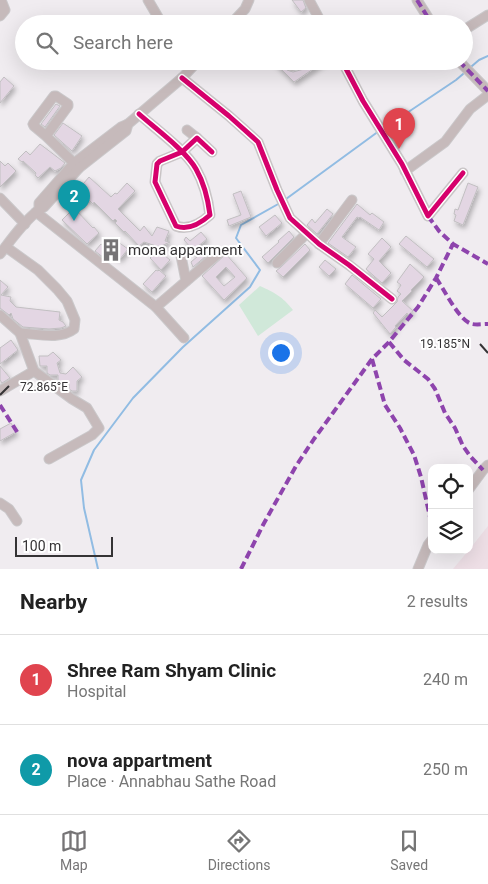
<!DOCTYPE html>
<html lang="en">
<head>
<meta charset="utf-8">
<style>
  :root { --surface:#fff; --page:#f2f2f2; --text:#222; --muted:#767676; --line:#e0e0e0; --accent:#767476 }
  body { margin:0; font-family:Roboto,sans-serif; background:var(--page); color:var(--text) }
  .controls { position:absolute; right:15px; bottom:15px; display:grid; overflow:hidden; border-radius:10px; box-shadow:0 5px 20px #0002 }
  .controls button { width:45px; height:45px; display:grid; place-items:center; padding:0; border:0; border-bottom:1px solid var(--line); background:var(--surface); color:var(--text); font:25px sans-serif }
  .scale { position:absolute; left:15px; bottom:12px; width:98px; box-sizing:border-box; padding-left:5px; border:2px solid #353335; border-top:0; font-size:14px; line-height:18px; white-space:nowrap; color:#353335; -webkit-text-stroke:4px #fff; paint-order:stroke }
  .you { position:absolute; left:280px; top:352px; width:18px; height:18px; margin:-12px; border:4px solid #fff; border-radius:50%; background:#1a73e8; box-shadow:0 0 0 8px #1a73e833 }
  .badge { display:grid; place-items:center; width:32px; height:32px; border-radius:50%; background:var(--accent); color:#fff; font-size:16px; font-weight:700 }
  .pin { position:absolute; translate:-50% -41px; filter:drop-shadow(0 1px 2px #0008) }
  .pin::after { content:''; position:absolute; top:26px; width:18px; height:15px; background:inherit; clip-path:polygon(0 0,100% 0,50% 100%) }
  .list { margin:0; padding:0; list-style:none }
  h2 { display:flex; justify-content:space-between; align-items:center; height:65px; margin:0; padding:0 20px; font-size:21px }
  h2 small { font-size:16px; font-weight:400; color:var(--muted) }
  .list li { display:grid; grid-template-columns:32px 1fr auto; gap:15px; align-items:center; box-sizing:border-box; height:90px; padding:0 20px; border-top:1px solid var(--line) }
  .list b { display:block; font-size:19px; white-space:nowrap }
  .list p { margin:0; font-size:16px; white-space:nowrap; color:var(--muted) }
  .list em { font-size:16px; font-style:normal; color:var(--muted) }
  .icon { flex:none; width:28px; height:28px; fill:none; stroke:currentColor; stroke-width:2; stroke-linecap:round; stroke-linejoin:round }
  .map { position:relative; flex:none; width:488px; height:569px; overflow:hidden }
  .search { position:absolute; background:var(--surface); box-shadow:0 5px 20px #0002; left:15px; right:15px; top:15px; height:55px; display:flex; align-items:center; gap:12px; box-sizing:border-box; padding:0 18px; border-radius:28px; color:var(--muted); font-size:19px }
  .sheet { height:245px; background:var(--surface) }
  nav { display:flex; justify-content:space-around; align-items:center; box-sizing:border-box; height:70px; border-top:1px solid var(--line); background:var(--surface); font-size:14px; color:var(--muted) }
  nav a { display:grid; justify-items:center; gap:2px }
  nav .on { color:var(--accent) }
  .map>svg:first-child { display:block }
</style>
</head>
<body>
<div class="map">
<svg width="488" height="569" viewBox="0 0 488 569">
  <defs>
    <filter id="shadow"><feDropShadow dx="2" dy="3.5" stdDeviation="2.5" flood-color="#0004"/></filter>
  </defs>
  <rect width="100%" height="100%" fill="#f0ecf0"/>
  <!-- industrial -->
  <polygon fill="#eedfe6" points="488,526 488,569 453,569 469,550"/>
  <!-- green -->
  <path fill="#d0e8d9" d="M260,286C275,293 282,296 293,310L258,336L239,305Z"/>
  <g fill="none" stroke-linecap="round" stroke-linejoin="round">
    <!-- stream -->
    <g stroke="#91bce3" stroke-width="2">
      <polyline points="472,66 479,60 488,56"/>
      <polyline points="383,129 456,80 463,74"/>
      <polyline points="286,199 379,131"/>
      <polyline points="98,569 84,508 81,480 94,450 133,398 183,347 250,287 260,270 236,238 241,225 280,203"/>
    </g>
  </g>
  <!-- building -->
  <g fill="#e3d6e3" stroke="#c1bfc1" fill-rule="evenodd" filter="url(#shadow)">
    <polygon points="292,0 303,0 306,8 301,12"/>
    <polygon points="273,61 283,61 287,70 293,72 304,69 308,66 310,61 325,61 294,82"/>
    <polygon points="4,77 14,86 0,103 0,82"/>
    <polygon points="56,104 60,106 45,127 41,124"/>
    <polygon points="63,123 82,136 72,151 54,135"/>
    <polygon points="40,144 65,163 61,168 55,171 50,167 38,178 35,175 36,173 23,161 22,162 18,159 26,151 30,155"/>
    <polygon points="0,161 5,166 8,163 16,171 0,187"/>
    <polygon points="89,177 111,197 115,193 117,194 127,183 135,191 118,209 140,231 144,226 152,236 157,227 169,231 165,241 170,242 159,247 144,242 139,246 125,231 124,232 115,223 117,221 115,219 113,221 94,202 93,204 78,190"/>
    <polygon points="468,183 478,187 463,225 454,221 456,215 454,214 455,209 458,210"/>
    <polygon points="241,191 251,217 229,226 227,220 241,215 233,194"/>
    <polygon points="357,204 370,215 372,213 384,222 379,230 360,217 359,218 357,217 342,237 356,247 348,257 328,243"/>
    <polygon points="74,208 93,228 94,227 99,233 87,244 62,220"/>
    <polygon points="327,209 333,214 317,234 307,225 312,219 315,223"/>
    <polygon points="275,215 282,223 266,236 259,227"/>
    <polygon points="289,231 294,237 268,263 262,257 279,242 278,241"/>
    <polygon points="201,232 207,239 197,247 206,256 193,267 191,262 198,256 184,240 186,237 190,241"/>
    <polygon points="406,236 434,259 427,267 399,244"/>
    <polygon points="382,238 391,247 379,261 391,273 382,283 366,269 374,259 368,254"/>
    <polygon points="114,239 128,249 120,259 109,252 104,258 95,251 101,244 104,246 105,244 107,246 108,244 109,245"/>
    <polygon points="305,244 310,250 283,277 276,271 281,267"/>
    <polygon points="158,250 170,260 161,270 150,258"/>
    <path d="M226,254L247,278L224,300L202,276ZM226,267L235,277L224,286L216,277Z"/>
    <polygon points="325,260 336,269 329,276 319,267"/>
    <polygon points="410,264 424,277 411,290 412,291 402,301 413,311 408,315 407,313 395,326 396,327 390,334 373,313 375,310 382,317 397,302 398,297 401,294 397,291 401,285 397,282"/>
    <polygon points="156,270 158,271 159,270 166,276 152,292 143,284"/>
    <polygon points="352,275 381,299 373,308 345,284"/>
    <polygon points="0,280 8,287 1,295 11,297 10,301 16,307 60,312 59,320 63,322 66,326 61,328 49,329 23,327 13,319 11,313 9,315 0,308"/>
    <polygon points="11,340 18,350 0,364 0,348"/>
    <polygon points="53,352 61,360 57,363 60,373 66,374 73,367 82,377 77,381 77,391 72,391 69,389 69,383 62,384 58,381 58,375 50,375 47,373 47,366 40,366 39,356 48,356"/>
    <polygon points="0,366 10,378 2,383 0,380"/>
    <polygon points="11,423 16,432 0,441 0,429"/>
  </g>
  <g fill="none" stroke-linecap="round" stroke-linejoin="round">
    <defs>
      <g id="minor">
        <polyline points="148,0 162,24"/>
        <polyline points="309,0 322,24"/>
        <polyline points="417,0 432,24"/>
        <polyline points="0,16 5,10 1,0"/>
        <polyline points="231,24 245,9 249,0"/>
        <polyline points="464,30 488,15"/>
        <polyline points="289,61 292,66 300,64 304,61"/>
        <polyline points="342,61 363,101 402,164 428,216 463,173"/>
        <polyline points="459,61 488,91"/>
        <polyline points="182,78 229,116 258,142 277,190 290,218 319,244 349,265 392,299"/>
        <path d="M139,114C156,129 186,151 196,169C204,183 208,199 210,215C201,223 189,231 176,226L155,182L157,164L160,161L182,152L197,138L212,152"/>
        <polyline points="187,130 197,138"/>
        <polyline points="46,136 68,106 68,104 56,96 54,96 33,124 34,126 46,136 79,168"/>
        <polyline points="405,171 445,142 470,109 488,95"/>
        <polyline points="0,198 25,224"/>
        <polyline points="39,209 39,203 74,163 121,127 128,124"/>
        <polyline points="36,212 156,307 184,338"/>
        <polyline points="319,244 352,200"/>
        <path d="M6,247L38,270L57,289L67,301L75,320L74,329C60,340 38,334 20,333"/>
        <polyline points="180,251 186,281"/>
        <path d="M0,254C10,241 30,213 44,207L79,168L126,131L128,124L182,78L198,61"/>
        <polyline points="277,263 307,233"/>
        <polyline points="156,307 219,253 218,252"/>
        <polyline points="0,315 20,333 34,371 72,399 87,408 99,428 92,435 49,459"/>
        <polyline points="0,391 34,371"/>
        <polyline points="469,489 483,470 488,465"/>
        <polyline points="0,503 9,509 17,521"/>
        <polyline points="418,569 428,545 432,540"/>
      </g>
    </defs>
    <!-- minor casing -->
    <use href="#minor" stroke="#cac8ca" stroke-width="11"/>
    <!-- minor -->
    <use href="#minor" stroke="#c6babb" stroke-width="9"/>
    <!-- quiet -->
    <g stroke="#8e44ad" stroke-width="4" stroke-dasharray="8 4" stroke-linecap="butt">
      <polyline points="417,0 432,24"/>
      <polyline points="459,61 488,91"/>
      <polyline points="428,216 439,231 453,244 488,264"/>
      <path d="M436,278C444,289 459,321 472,324C477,325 483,324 488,324"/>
      <polyline points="389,342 404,360 428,379 435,389 445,413 455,428 463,446 470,456 483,470"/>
      <polyline points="372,359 385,405 400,428 414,455 421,477 432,526"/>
      <polyline points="0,405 19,435"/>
      <polyline points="241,569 263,525 296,466 314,439 372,359 389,342 418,307 436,278 453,244"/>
    </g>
    <defs>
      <g id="cycleway">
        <polyline points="342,61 363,101 402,164 428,216 463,173"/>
        <polyline points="182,78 229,116 258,142 277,190 290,218 319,244 349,265 392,299"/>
        <path d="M139,114C156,129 186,151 196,169C204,183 208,199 210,215C201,223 189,231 176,226L155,182L157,164L160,161L182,152L197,138L212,152"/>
      </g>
    </defs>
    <!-- cycleway casing -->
    <use href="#cycleway" stroke="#fff" stroke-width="8"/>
    <!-- cycleway -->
    <use href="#cycleway" stroke="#d6006c" stroke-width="5"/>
  </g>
  <!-- ticks -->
  <path fill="none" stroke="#353335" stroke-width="2" d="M480,344L488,353M0,395L9,386"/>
  <!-- icons -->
  <defs>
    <symbol id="building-bare" viewBox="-9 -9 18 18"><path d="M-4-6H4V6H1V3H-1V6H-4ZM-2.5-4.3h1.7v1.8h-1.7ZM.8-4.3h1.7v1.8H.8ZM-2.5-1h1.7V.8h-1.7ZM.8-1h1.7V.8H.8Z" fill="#767476" stroke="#fff" stroke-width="2.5" paint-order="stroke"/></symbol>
  </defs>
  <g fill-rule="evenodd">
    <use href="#building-bare" x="95" y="234" width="32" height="32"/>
  </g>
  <g text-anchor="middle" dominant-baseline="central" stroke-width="4" stroke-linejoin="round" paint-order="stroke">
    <!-- poi labels -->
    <g font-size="15" fill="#353335" stroke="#fff" text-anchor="start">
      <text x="128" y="250">mona apparment</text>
    </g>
  </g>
  <g font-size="12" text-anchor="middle" fill="#353335" stroke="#fff" stroke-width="4" stroke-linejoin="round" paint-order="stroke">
    <text x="445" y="348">19.185°N</text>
    <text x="44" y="391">72.865°E</text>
  </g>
</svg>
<div class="controls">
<button><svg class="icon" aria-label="locate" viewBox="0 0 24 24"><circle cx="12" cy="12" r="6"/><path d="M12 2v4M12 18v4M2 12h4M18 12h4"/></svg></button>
<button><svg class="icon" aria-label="layers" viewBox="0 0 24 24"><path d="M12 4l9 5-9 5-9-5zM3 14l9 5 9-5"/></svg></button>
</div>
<div class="scale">100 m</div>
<div class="you"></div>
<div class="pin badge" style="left:399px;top:149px;background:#e0444e">1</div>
<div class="pin badge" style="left:74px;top:221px;background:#0f9aa8">2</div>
<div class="search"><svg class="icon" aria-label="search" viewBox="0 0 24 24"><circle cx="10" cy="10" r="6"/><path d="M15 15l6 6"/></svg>Search here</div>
</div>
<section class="sheet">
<h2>Nearby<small>2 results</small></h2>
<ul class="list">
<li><span class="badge" style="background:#e0444e">1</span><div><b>Shree Ram Shyam Clinic</b><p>Hospital</p></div><em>240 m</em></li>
<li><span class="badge" style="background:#0f9aa8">2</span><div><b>nova appartment</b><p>Place · Annabhau Sathe Road</p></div><em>250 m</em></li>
</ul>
</section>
<nav>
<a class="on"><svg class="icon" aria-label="map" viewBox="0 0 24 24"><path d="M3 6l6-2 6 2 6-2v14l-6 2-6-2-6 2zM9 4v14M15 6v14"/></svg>Map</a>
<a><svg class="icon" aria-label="directions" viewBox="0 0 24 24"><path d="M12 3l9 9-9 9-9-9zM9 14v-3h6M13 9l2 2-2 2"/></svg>Directions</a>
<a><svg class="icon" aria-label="saved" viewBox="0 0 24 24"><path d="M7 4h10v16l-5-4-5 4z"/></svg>Saved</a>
</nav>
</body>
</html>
